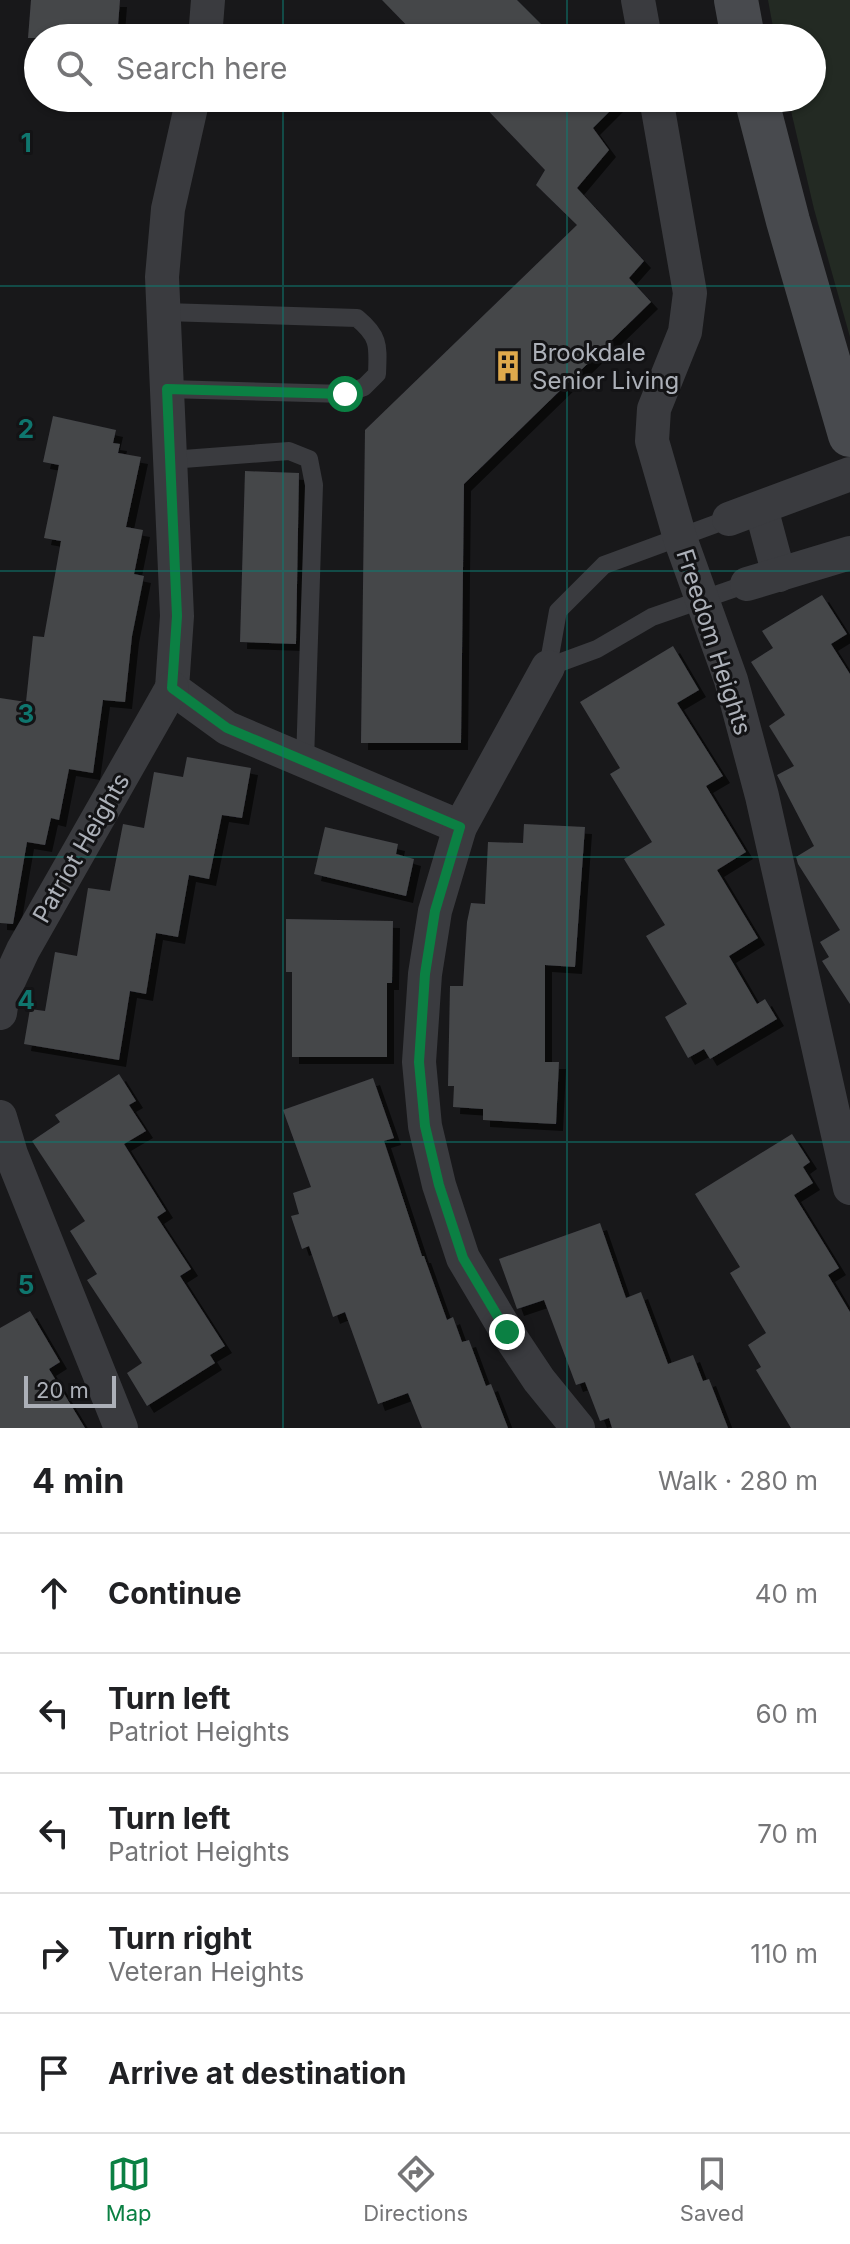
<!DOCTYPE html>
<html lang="en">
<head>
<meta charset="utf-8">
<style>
  :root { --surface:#fff; --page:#f6f6f6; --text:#202124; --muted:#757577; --line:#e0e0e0; --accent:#0b8043 }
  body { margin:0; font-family:Inter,sans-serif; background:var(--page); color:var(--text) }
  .scale { position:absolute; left:24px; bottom:20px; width:92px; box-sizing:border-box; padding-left:8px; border:4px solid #acb0b8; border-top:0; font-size:22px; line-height:28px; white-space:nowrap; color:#acb0b8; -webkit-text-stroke:6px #131315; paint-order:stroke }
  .stop { position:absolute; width:24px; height:24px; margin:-18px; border:6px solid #0b8043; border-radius:50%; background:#fff }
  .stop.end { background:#0b8043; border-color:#fff; box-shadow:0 2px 8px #0008 }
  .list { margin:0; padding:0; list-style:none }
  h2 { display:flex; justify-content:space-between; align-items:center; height:104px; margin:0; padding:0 32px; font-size:34px }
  h2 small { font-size:26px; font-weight:400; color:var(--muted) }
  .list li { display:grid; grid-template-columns:52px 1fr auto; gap:24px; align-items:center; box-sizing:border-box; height:120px; padding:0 32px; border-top:2px solid var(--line) }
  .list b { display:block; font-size:30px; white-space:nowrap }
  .list p { margin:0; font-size:26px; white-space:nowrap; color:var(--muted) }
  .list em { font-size:26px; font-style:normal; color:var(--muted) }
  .icon { flex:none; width:44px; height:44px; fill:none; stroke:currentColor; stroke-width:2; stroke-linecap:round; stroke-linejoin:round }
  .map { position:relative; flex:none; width:850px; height:1428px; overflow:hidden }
  .search { position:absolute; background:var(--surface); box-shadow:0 2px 6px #0004; left:24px; right:24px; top:24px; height:88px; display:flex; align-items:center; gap:20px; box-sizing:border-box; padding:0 28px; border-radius:44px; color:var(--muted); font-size:30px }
  .sheet { height:704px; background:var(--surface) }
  nav { display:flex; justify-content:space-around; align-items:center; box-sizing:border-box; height:112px; border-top:2px solid var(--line); background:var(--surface); font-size:22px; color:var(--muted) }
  nav a { display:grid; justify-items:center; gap:4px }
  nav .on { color:var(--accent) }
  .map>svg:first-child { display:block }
</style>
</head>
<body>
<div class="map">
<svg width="850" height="1428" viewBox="0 0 850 1428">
  <defs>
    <filter id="shadow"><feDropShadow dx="7" dy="7" stdDeviation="0" flood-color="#0009"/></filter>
  </defs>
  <rect width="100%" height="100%" fill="#18181a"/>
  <!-- green -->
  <polygon fill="#232a23" points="768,0 850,0 850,337 814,209 788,98 812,98 812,38 775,38"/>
  <!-- building -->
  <g fill="#45464a" filter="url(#shadow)">
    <polygon points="31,0 120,0 117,38 28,38"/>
    <polygon points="382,0 517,0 555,38 419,38"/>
    <polygon points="476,98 623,98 593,128 609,150 577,188 644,261 629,278 651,302 464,484 461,743 361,743 365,430 577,225 536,185 545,170"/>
    <polygon points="53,416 116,430 113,443 120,444 118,453 141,457 126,527 143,530 134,574 144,576 132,636 125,702 103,700 93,773 69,769 59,820 51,818 45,845 27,842 13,924 0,923 0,698 26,702 33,636 44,637 61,541 44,538 59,465 43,462"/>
    <polygon points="245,471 299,473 296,644 240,642"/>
    <polygon points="822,595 847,634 831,644 850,674 850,1004 822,961 829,957 820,942 840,930 798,864 796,857 814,846 777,775 794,766 769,726 785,715 751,662 773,648 762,631"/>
    <polygon points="673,646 699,690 677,703 723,776 706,786 746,852 717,870 758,938 729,956 757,1004 765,999 777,1019 710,1059 704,1049 688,1058 665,1017 687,1004 646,936 665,925 624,859 652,842 610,774 620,768 580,702"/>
    <polygon points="187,757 251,768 242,818 222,815 209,879 189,875 178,937 156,933 146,994 130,991 119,1060 24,1044 30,1009 45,1011 55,952 77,956 88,888 110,891 123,824 144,828 154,772 183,777"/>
    <polygon points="524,824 585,827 575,967 545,965 545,1062 559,1062 556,1124 483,1120 483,1109 453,1107 454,1086 448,1086 450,986 463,986 467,922 471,903 485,904 488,842 523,843"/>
    <polygon points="325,827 398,844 396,854 414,859 406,896 314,874"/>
    <polygon points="286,919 393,921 392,983 387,983 387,1057 292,1057 292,972 286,972"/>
    <polygon points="119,1074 136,1101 129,1105 146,1131 124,1144 166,1211 157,1217 191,1269 180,1276 225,1346 210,1355 215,1363 147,1406 127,1373 142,1363 87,1280 97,1274 70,1231 85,1221 32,1141 60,1122 55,1115"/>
    <polygon points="373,1078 394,1138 384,1141 422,1256 424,1256 447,1320 453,1317 462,1342 469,1340 486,1386 491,1384 508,1428 422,1428 408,1393 378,1404 345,1312 333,1317 309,1246 302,1249 291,1216 299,1214 293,1193 311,1187 283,1110"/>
    <polygon points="792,1134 810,1162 803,1167 813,1183 794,1195 839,1268 828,1275 850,1312 850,1428 791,1428 756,1370 761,1367 748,1345 766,1333 730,1273 740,1267 695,1194"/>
    <polygon points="600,1223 626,1298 641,1292 668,1364 693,1355 703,1381 709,1379 728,1428 612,1428 609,1418 600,1421 585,1382 576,1385 544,1300 517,1309 499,1259"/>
    <polygon points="30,1311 60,1362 49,1369 85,1428 0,1428 0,1328"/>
  </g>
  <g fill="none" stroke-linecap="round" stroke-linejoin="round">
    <!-- lane -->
    <g stroke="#3a3b3f" stroke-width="18">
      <path d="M164,312L357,318C380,337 378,346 377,374L364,387L345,394L167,389"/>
      <polyline points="170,460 289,451 309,459 314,485 305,761"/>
      <polyline points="548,667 558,611 604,565 729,519"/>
      <polyline points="548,667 597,649 652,617 747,584"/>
    </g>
    <!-- street -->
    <g stroke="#3a3b3f" stroke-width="34">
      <polyline points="638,0 645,38"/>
      <polyline points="205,38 208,0"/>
      <polyline points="193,98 168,209 162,277 177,616 172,688 227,728 460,827"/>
      <polyline points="656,98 690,293 685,332 654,409 652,441 680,538 731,680 762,796 850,1188"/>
      <polyline points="761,508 779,575"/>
      <polyline points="729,519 850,474"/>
      <polyline points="747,584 850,553"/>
      <polyline points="548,667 460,827 435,911 425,974 419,1062 425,1126 439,1185 463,1258 507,1332 539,1380 578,1428"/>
      <polyline points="0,1013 3,993 23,950 172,688"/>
      <polyline points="0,1117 11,1154 121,1428"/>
    </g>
    <!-- secondary -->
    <g stroke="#484a4e" stroke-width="44">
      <polyline points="736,0 743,38"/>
      <polyline points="756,98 788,221 850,435"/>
    </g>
  </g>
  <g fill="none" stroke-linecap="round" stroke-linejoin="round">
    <!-- route -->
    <polyline stroke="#0b8043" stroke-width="10" points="345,394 167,389 177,616 172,688 227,728 460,827 435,911 425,974 419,1062 425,1126 439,1185 463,1258 507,1332"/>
  </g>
  <!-- grid -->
  <path fill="none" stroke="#0f766e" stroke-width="2" stroke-opacity="0.55" d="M283,0V38M567,0V38M283,98V1428M567,98V1428M0,286H850M0,571H850M0,857H850M0,1142H850"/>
  <!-- icons -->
  <defs>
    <symbol id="building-bare" viewBox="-9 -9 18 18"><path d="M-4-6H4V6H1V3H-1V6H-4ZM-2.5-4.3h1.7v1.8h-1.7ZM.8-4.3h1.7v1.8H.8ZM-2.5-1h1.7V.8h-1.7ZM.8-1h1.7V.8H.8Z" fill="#dea94c" stroke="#131315" stroke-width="2.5" paint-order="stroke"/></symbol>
  </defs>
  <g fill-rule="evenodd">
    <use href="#building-bare" x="486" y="344" width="44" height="44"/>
  </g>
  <g text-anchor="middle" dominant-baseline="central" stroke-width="6" stroke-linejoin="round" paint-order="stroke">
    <!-- poi labels -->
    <g font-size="24" fill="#acb0b8" stroke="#131315" text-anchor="start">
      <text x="532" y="352">Brookdale<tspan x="532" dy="28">Senior Living</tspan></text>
    </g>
    <!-- street labels -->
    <g font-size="24" fill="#acb0b8" stroke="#131315">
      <text transform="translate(714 642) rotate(72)">Freedom Heights</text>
      <text transform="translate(81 848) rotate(-60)">Patriot Heights</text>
    </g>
  </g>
  <g font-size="26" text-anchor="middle" font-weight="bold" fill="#0f766e" stroke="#131315" stroke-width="6" stroke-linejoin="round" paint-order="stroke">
    <text x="26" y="152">1</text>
    <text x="26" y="438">2</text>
    <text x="26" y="723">3</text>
    <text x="26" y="1009">4</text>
    <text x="26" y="1294">5</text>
  </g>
</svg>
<div class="scale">20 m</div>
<div class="stop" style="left:345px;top:394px"></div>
<div class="stop end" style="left:507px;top:1332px"></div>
<div class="search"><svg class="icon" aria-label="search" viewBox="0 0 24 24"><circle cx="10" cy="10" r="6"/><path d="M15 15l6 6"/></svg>Search here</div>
</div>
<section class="sheet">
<h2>4 min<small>Walk · 280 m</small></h2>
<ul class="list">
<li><svg class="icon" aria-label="ahead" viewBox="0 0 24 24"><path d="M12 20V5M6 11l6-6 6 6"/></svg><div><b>Continue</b></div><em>40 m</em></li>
<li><svg class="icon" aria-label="left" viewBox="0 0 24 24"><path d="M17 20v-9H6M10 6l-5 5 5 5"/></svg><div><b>Turn left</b><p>Patriot Heights</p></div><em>60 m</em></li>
<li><svg class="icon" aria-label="left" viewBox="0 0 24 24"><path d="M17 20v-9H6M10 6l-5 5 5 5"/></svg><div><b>Turn left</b><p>Patriot Heights</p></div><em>70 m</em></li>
<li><svg class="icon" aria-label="right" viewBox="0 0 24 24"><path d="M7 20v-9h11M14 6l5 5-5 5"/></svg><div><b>Turn right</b><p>Veteran Heights</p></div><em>110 m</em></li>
<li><svg class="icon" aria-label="arrive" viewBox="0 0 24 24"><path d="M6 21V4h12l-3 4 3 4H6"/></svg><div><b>Arrive at destination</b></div></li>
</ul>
</section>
<nav>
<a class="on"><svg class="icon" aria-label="map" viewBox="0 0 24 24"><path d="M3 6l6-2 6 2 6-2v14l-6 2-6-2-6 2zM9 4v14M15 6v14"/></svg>Map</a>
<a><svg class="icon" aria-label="directions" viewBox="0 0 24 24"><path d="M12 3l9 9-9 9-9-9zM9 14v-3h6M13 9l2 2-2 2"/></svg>Directions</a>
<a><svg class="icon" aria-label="saved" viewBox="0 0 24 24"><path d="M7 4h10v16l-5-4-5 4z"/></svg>Saved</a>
</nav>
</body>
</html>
